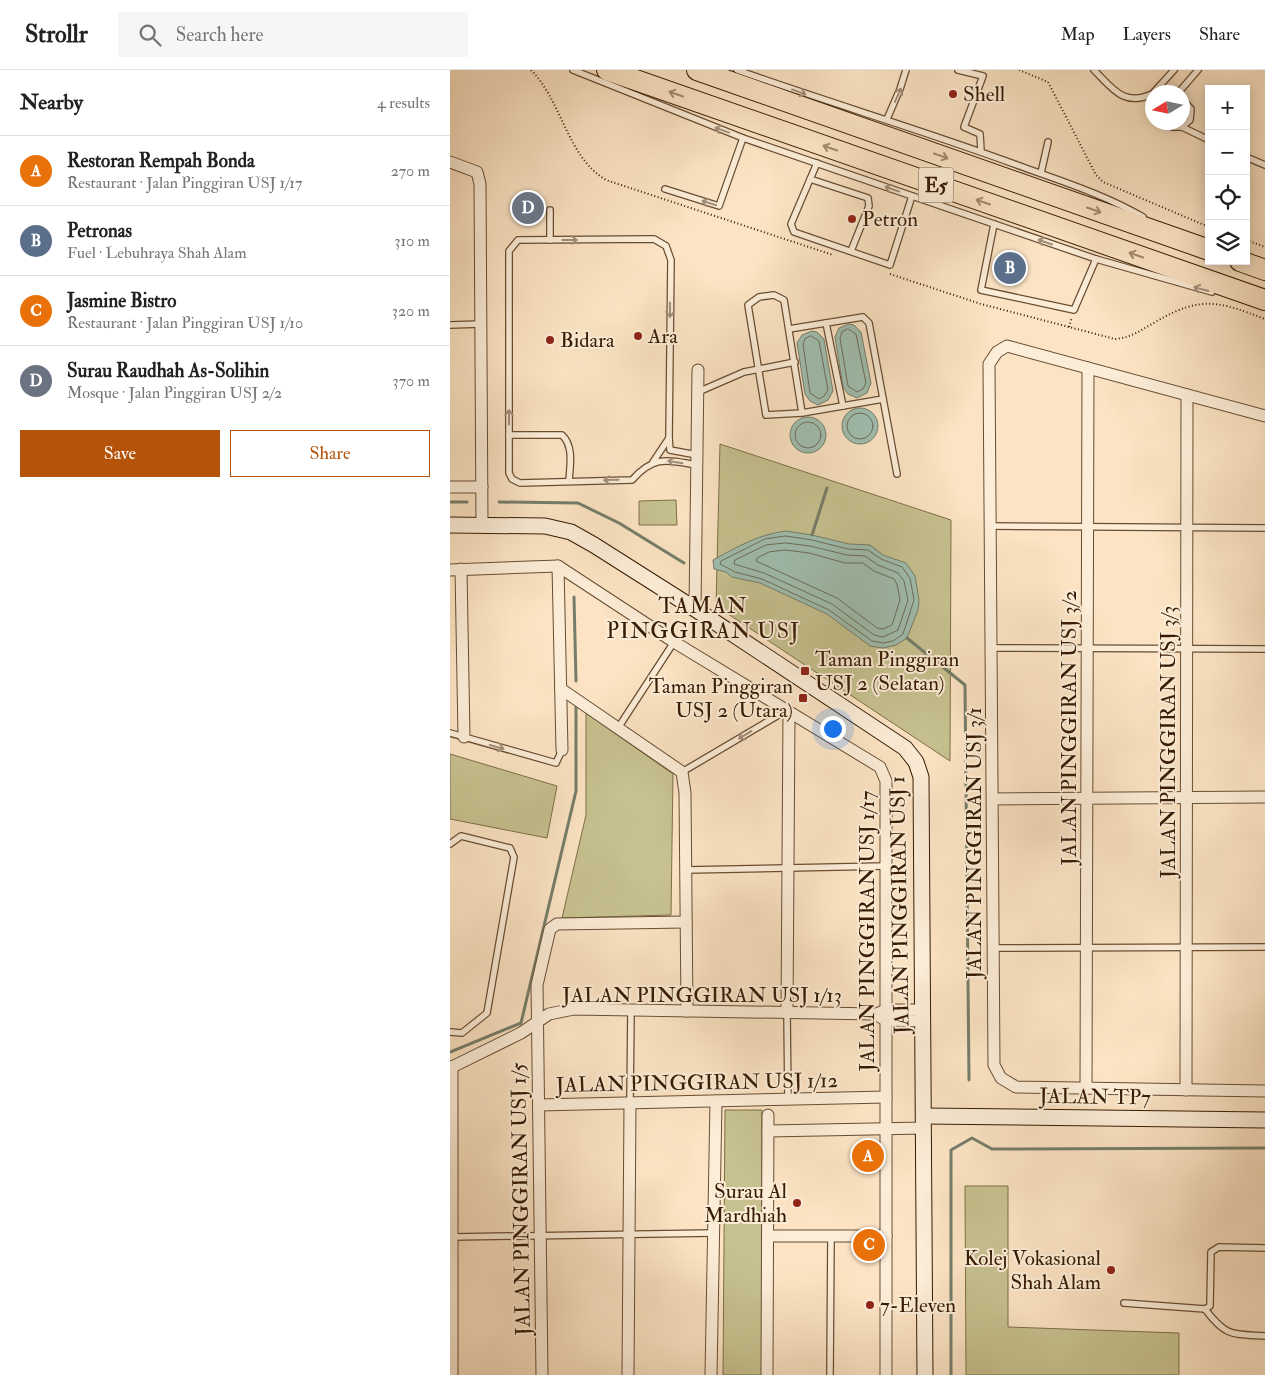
<!DOCTYPE html>
<html lang="en">
<head>
<meta charset="utf-8">
<style>
  :root { --surface:#fff; --page:#f6f6f6; --text:#222; --muted:#767676; --line:#e0e0e0; --accent:#b45309 }
  body { margin:0; font-family:"IM FELL Double Pica",serif; background:var(--page); color:var(--text) }
  .controls { position:absolute; right:15px; top:15px; display:grid; overflow:hidden; border-radius:0px; box-shadow:0 2px 12px #0003 }
  .controls button { width:45px; height:45px; display:grid; place-items:center; padding:0; border:0; border-bottom:1px solid var(--line); background:var(--surface); color:var(--text); font:25px sans-serif }
  .compass { position:absolute; left:695px; top:15px; width:45px; height:45px; border-radius:50%; background:var(--surface); box-shadow:0 2px 12px #0003; rotate:260deg }
  .you { position:absolute; left:382px; top:658px; width:18px; height:18px; margin:-12px; border:4px solid #fff; border-radius:50%; background:#1a73e8; box-shadow:0 0 0 8px #1a73e833 }
  .badge { display:grid; place-items:center; width:32px; height:32px; border-radius:50%; background:var(--accent); color:#fff; font-size:16px; font-weight:700 }
  .pin { position:absolute; translate:-50% -50%; border:2px solid #fff; box-shadow:0 1px 5px #0006 }
  .list { margin:0; padding:0; list-style:none }
  h2 { display:flex; justify-content:space-between; align-items:center; height:65px; margin:0; padding:0 20px; font-size:21px }
  h2 small { font-size:16px; font-weight:400; color:var(--muted) }
  .list li { display:grid; grid-template-columns:32px 1fr auto; gap:15px; align-items:center; box-sizing:border-box; height:70px; padding:0 20px; border-top:1px solid var(--line) }
  .list b { display:block; font-size:19px; white-space:nowrap }
  .list p { margin:0; font-size:16px; white-space:nowrap; color:var(--muted) }
  .list em { font-size:16px; font-style:normal; color:var(--muted) }
  .actions { display:flex; gap:10px; padding:15px 20px }
  .actions a { flex:1; padding:11px 0; border:1px solid var(--accent); border-radius:0px; text-align:center; font-size:18px; color:var(--accent) }
  .actions .main { background:var(--accent); color:#fff }
  .icon { flex:none; width:28px; height:28px; fill:none; stroke:currentColor; stroke-width:2; stroke-linecap:round; stroke-linejoin:round }
  .map { position:relative; flex:none; width:815px; height:1305px; overflow:hidden }
  header { display:flex; align-items:center; gap:30px; box-sizing:border-box; height:70px; padding:0 25px; background:var(--surface); border-bottom:1px solid var(--line) }
  header strong { font-size:24px }
  nav { display:flex; gap:28px; margin-inline-start:auto; font-size:18px }
  .search { width:350px; height:45px; background:var(--page); display:flex; align-items:center; gap:12px; box-sizing:border-box; padding:0 18px; border-radius:0px; color:var(--muted); font-size:19px }
  main { display:flex }
  aside { flex:1; background:var(--surface) }
  .map>svg:first-child { display:block }
</style>
</head>
<body>
<header>
<strong>Strollr</strong>
<div class="search"><svg class="icon" aria-label="search" viewBox="0 0 24 24"><circle cx="10" cy="10" r="6"/><path d="M15 15l6 6"/></svg>Search here</div>
<nav><a>Map</a><a>Layers</a><a>Share</a></nav>
</header>
<main>
<aside>
<h2>Nearby<small>4 results</small></h2>
<ul class="list">
<li><span class="badge" style="background:#e8710a">A</span><div><b>Restoran Rempah Bonda</b><p>Restaurant · Jalan Pinggiran USJ 1/17</p></div><em>270 m</em></li>
<li><span class="badge" style="background:#5c6f8a">B</span><div><b>Petronas</b><p>Fuel · Lebuhraya Shah Alam</p></div><em>310 m</em></li>
<li><span class="badge" style="background:#e8710a">C</span><div><b>Jasmine Bistro</b><p>Restaurant · Jalan Pinggiran USJ 1/10</p></div><em>320 m</em></li>
<li><span class="badge" style="background:#6b7280">D</span><div><b>Surau Raudhah As-Solihin</b><p>Mosque · Jalan Pinggiran USJ 2/2</p></div><em>370 m</em></li>
</ul>
<div class="actions"><a class="main">Save</a><a>Share</a></div>
</aside>
<div class="map">
<svg width="815" height="1305" viewBox="0 0 815 1305">
  <rect width="100%" height="100%" fill="#fbe3c3"/>
  <filter id="stains"><feTurbulence type="fractalNoise" baseFrequency=".004" numOctaves="4"/><feColorMatrix values="0 0 0 0 .2 0 0 0 0 .09 0 0 0 0 .02 0 0 0 .5 -.17"/></filter>
  <radialGradient id="worn" r=".72"><stop offset=".6" stop-color="#630" stop-opacity="0"/><stop offset="1" stop-color="#630" stop-opacity=".3"/></radialGradient>
  <!-- green -->
  <g fill="#c6c18f" stroke="#7e6e48">
    <polygon points="270,374 501,450 500,691 266,536"/>
    <polygon points="226,430 227,455 189,455 189,431"/>
    <polygon points="136,643 223,704 221,845 112,848 136,745"/>
    <polygon points="0,684 107,716 97,768 0,749"/>
    <polygon points="275,1040 312,1040 313,1305 273,1305"/>
    <polygon points="515,1116 558,1116 558,1257 729,1263 729,1305 516,1305"/>
  </g>
  <!-- water -->
  <g fill="#9fbeaf" stroke="#757d6a">
    <polygon points="399,254 404,255 411,262 421,313 417,323 407,328 398,324 393,317 385,267 389,258"/>
    <polygon points="362,261 367,262 374,269 383,321 378,330 368,335 360,331 355,324 347,273 352,265"/>
    <circle cx="410" cy="356" r="18"/>
    <circle cx="358" cy="365" r="18"/>
    <path d="M336,461L362,465L399,474L420,475L433,485L456,493L465,506L469,530L468,540L457,568L446,575L433,578L420,576L377,544L310,513L282,507L276,502L264,499L263,490C289,476 307,465 336,461Z"/>
  </g>
  <g fill="none" stroke-linecap="round" stroke-linejoin="round">
    <!-- shore -->
    <g stroke="#6b6c58" stroke-width="1">
      <polygon points="398,259 406,264 416,313 413,319 407,322 398,316 390,268 392,262"/>
      <polygon points="361,266 369,271 378,320 374,326 369,329 360,323 353,274 355,269"/>
      <circle cx="410" cy="356" r="13"/>
      <circle cx="358" cy="365" r="13"/>
      <polygon points="336,466 362,470 398,479 418,480 431,489 452,497 460,508 464,530 453,564 443,571 433,573 422,571 379,540 312,509 285,502 270,494 271,491 315,469"/>
      <polygon points="336,473 360,476 397,485 415,486 428,495 448,503 454,511 458,530 448,560 433,567 424,565 382,534 314,503 284,494 285,490 316,475"/>
      <polygon points="336,480 359,483 395,493 413,493 424,501 444,509 447,514 450,530 442,555 433,559 427,558 387,528 306,491 307,488 319,482"/>
    </g>
    <!-- stream -->
    <g stroke="#757d6a" stroke-width="3">
      <polyline points="0,432 17,432"/>
      <polyline points="49,432 128,433 169,453 234,493"/>
      <polyline points="362,465 377,418"/>
      <polyline points="124,527 126,611"/>
      <polyline points="457,568 515,615 519,1010"/>
      <polyline points="0,982 71,953 126,721 126,636"/>
      <polyline points="501,1305 501,1080 522,1068 542,1079 815,1078"/>
    </g>
    <defs>
      <g id="lane">
        <polyline points="123,0 293,68 646,189 762,222"/>
        <path d="M287,0C380,33 475,61 567,95C611,111 653,124 693,147"/>
        <polyline points="508,0 533,6 514,57 530,64 531,81"/>
        <path d="M644,0C663,19 674,37 702,24"/>
        <polyline points="704,22 724,0"/>
        <polyline points="729,22 748,0"/>
        <polyline points="437,49 450,19 456,0"/>
        <polyline points="716,52 722,57 732,57 740,50 741,39 732,29"/>
        <polyline points="732,57 759,70"/>
        <polyline points="796,87 815,95"/>
        <polyline points="367,93 341,154 344,162 440,195 462,126"/>
        <polyline points="591,103 598,72"/>
        <polyline points="360,109 418,128 419,136 401,181"/>
        <polyline points="215,119 269,136 293,68"/>
        <polyline points="544,154 531,220 624,240 646,189"/>
        <polyline points="100,170 100,140"/>
        <polyline points="376,253 393,336"/>
        <polyline points="0,255 31,254"/>
        <polyline points="339,259 413,247 419,253 447,404"/>
        <polyline points="248,322 294,302 345,292"/>
        <polyline points="352,343 334,230 324,225 309,227 298,235 316,345 352,343 433,329"/>
        <path d="M59,365H112C124,376 120,396 119,411"/>
        <polyline points="219,368 220,380 247,385"/>
        <path d="M203,392L219,368L221,190L216,176L204,169L68,170L59,181V403L62,409L70,413L182,410C204,385 217,390 247,395"/>
        <polyline points="540,456 815,458"/>
        <polyline points="542,578 815,579"/>
        <polyline points="168,658 224,572"/>
        <polyline points="0,663 106,693 112,680"/>
        <polyline points="232,702 337,640"/>
        <polyline points="0,774 11,766 60,778 64,787 37,943 12,963 0,962"/>
        <polyline points="236,800 436,796"/>
        <polyline points="544,878 815,877"/>
        <polyline points="337,943 338,1030"/>
        <polyline points="180,1033 181,940"/>
        <polyline points="1,1167 263,1163"/>
        <polyline points="674,1233 755,1239 760,1236 761,1182 769,1177 815,1178"/>
        <path d="M755,1239C776,1267 782,1264 815,1266"/>
        <polyline points="380,1305 381,1166"/>
      </g>
      <g id="street">
        <polyline points="0,92 27,102 30,114 32,455"/>
        <polyline points="815,346 557,276 547,282 539,294 544,995 551,1008 566,1017 815,1021"/>
        <polyline points="0,417 32,417"/>
        <polyline points="108,496 112,680"/>
        <polyline points="11,499 14,667"/>
        <polyline points="0,500 108,496 224,572 430,697 436,711 436,1305"/>
        <polyline points="245,539 248,300"/>
        <polyline points="111,619 232,702 235,723 237,941"/>
        <polyline points="543,729 815,727"/>
        <polyline points="337,943 339,642"/>
        <polyline points="430,947 436,950 474,951"/>
        <polyline points="0,998 71,963 99,944 124,939 426,944 436,940 474,940"/>
        <polyline points="636,1018 638,298"/>
        <polyline points="736,1020 737,325"/>
        <polyline points="89,1035 436,1027"/>
        <polyline points="318,1061 474,1058"/>
        <polyline points="318,1166 436,1166"/>
        <polyline points="2,1305 2,997"/>
        <polyline points="92,1305 87,915 100,859 107,854 236,852"/>
        <polyline points="178,1305 180,1034"/>
        <polyline points="261,1305 266,1031"/>
        <polyline points="317,1305 318,1045"/>
      </g>
      <g id="secondary">
        <polyline points="0,455 95,456 121,462 144,475 245,539 455,678 466,692 471,707 475,1305"/>
        <polyline points="474,1046 815,1050"/>
      </g>
      <g id="highway">
        <polyline points="157,0 815,230"/>
        <polyline points="247,0 759,180"/>
        <polyline points="790,191 815,200"/>
      </g>
    </defs>
    <!-- lane casing -->
    <use href="#lane" stroke="#684d32" stroke-width="8"/>
    <!-- street casing -->
    <use href="#street" stroke="#684d32" stroke-width="13"/>
    <!-- secondary casing -->
    <use href="#secondary" stroke="#371b02" stroke-width="17"/>
    <!-- highway casing -->
    <use href="#highway" stroke="#371b02" stroke-width="22"/>
    <!-- path -->
    <g stroke="#371b02" stroke-width="2" stroke-dasharray="1 2.5" stroke-linecap="butt">
      <path d="M81,0C112,31 117,87 156,110L383,185"/>
      <polyline points="569,0 598,12 646,105 653,112 759,157"/>
      <polyline points="796,170 815,177"/>
      <path d="M440,204L531,234L665,269C681,268 693,259 707,251C752,225 770,232 815,249"/>
      <polyline points="619,257 622,247"/>
    </g>
    <!-- lane -->
    <use href="#lane" stroke="#fcedd8" stroke-width="5.5"/>
    <!-- street -->
    <use href="#street" stroke="#fcedd8" stroke-width="11"/>
    <!-- secondary -->
    <use href="#secondary" stroke="#fcedd8" stroke-width="15"/>
    <!-- highway -->
    <use href="#highway" stroke="#fbe3c3" stroke-width="20"/>
  </g>
  <!-- one-way arrows -->
  <defs><path id="oneway-shaft" d="M-6 0H5M1.5-3L5.5 0L1.5 3" fill="none" stroke-width="1.6" stroke-linecap="round" stroke-linejoin="round" transform="scale(1.25)"/></defs>
  <g stroke="#a38e78">
    <use href="#oneway-shaft" transform="translate(349 22) rotate(20)"/>
    <use href="#oneway-shaft" transform="translate(448 25) rotate(-66)"/>
    <use href="#oneway-shaft" transform="translate(272 60) rotate(-160)"/>
    <use href="#oneway-shaft" transform="translate(442 119) rotate(-161)"/>
    <use href="#oneway-shaft" transform="translate(259 133) rotate(-162)"/>
    <use href="#oneway-shaft" transform="translate(120 170)"/>
    <use href="#oneway-shaft" transform="translate(595 172) rotate(-161)"/>
    <use href="#oneway-shaft" transform="translate(751 219) rotate(-165)"/>
    <use href="#oneway-shaft" transform="translate(220 240) rotate(90)"/>
    <use href="#oneway-shaft" transform="translate(59 347) rotate(-90)"/>
    <use href="#oneway-shaft" transform="translate(225 392) rotate(-171)"/>
    <use href="#oneway-shaft" transform="translate(161 410) rotate(179)"/>
    <use href="#oneway-shaft" transform="translate(295 665) rotate(149)"/>
    <use href="#oneway-shaft" transform="translate(47 677) rotate(16)"/>
  </g>
  <g stroke="#a3896c">
    <use href="#oneway-shaft" transform="translate(226 24) rotate(-161)"/>
    <use href="#oneway-shaft" transform="translate(380 78) rotate(-161)"/>
    <use href="#oneway-shaft" transform="translate(491 86) rotate(19)"/>
    <use href="#oneway-shaft" transform="translate(533 132) rotate(-161)"/>
    <use href="#oneway-shaft" transform="translate(644 140) rotate(19)"/>
    <use href="#oneway-shaft" transform="translate(686 185) rotate(-161)"/>
  </g>
  <!-- markers -->
  <g fill="#8f2418" stroke="#fcedd8" stroke-width="2">
    <circle cx="503" cy="24" r="5"/>
    <circle cx="402" cy="149" r="5"/>
    <circle cx="188" cy="266" r="5"/>
    <circle cx="100" cy="270" r="5"/>
    <rect x="350" y="596" width="10" height="10" rx="2.5"/>
    <rect x="348" y="623" width="10" height="10" rx="2.5"/>
    <circle cx="347" cy="1133" r="5"/>
    <circle cx="661" cy="1200" r="5"/>
    <circle cx="420" cy="1235" r="5"/>
  </g>
  <g text-anchor="middle" dominant-baseline="central" stroke-width="4" stroke-linejoin="round" paint-order="stroke">
    <!-- shield labels -->
    <rect fill="#fcedd8" stroke="#725a42" stroke-width="1" x="468.5" y="97.5" width="35" height="35" rx="4"/>
    <g font-size="20" font-weight="bold" fill="#371b02">
      <text x="486" y="115">E5</text>
    </g>
    <!-- poi labels -->
    <g font-size="21" fill="#371b02" stroke="#fcedd8" text-anchor="start">
      <text x="513" y="24">Shell</text>
      <text x="412" y="149">Petron</text>
      <text x="198" y="266">Ara</text>
      <text x="110" y="270">Bidara</text>
      <text x="365" y="589">Taman Pinggiran<tspan x="365" dy="24">USJ 2 (Selatan)</tspan></text>
      <text x="343" y="616" text-anchor="end">Taman Pinggiran<tspan x="343" dy="24">USJ 2 (Utara)</tspan></text>
      <text x="337" y="1121" text-anchor="end">Surau Al<tspan x="337" dy="24">Mardhiah</tspan></text>
      <text x="651" y="1188" text-anchor="end">Kolej Vokasional<tspan x="651" dy="24">Shah Alam</tspan></text>
      <text x="430" y="1235">7-Eleven</text>
    </g>
    <!-- street labels -->
    <g font-size="21" fill="#371b02" stroke="#fcedd8">
      <text transform="translate(619 658) rotate(-90)">JALAN PINGGIRAN USJ 3/2</text>
      <text transform="translate(718 672) rotate(-90)">JALAN PINGGIRAN USJ 3/3</text>
      <text transform="translate(524 773) rotate(-90)">JALAN PINGGIRAN USJ 3/1</text>
      <text transform="translate(450 835) rotate(-91)">JALAN PINGGIRAN USJ 1</text>
      <text transform="translate(417 861) rotate(-90)">JALAN PINGGIRAN USJ 1/17</text>
      <text x="252" y="925">JALAN PINGGIRAN USJ 1/13</text>
      <text transform="translate(247 1013) rotate(-1)">JALAN PINGGIRAN USJ 1/12</text>
      <text transform="translate(645 1027) rotate(1)">JALAN TP7</text>
      <text transform="translate(71 1129) rotate(-91)">JALAN PINGGIRAN USJ 1/5</text>
    </g>
    <!-- neighbourhood labels -->
    <g font-size="22" letter-spacing="1" fill="#371b02" stroke="#fcedd8">
      <text x="253" y="536">TAMAN<tspan x="253" dy="25">PINGGIRAN USJ</tspan></text>
    </g>
  </g>
  <rect width="100%" height="100%" filter="url(#stains)"/>
  <rect width="100%" height="100%" fill="url(#worn)"/>
</svg>
<div class="controls">
<button>+</button>
<button>−</button>
<button><svg class="icon" aria-label="locate" viewBox="0 0 24 24"><circle cx="12" cy="12" r="6"/><path d="M12 2v4M12 18v4M2 12h4M18 12h4"/></svg></button>
<button><svg class="icon" aria-label="layers" viewBox="0 0 24 24"><path d="M12 4l9 5-9 5-9-5zM3 14l9 5 9-5"/></svg></button>
</div>
<svg class="compass" viewBox="-18 -18 36 36"><path d="M0-13l5 13h-10z" fill="#e53935"/><path d="M0 13l5-13h-10z" fill="#767676"/></svg>
<div class="you"></div>
<div class="pin badge" style="left:418px;top:1086px;background:#e8710a">A</div>
<div class="pin badge" style="left:560px;top:198px;background:#5c6f8a">B</div>
<div class="pin badge" style="left:419px;top:1175px;background:#e8710a">C</div>
<div class="pin badge" style="left:78px;top:138px;background:#6b7280">D</div>
</div>
</main>
</body>
</html>
